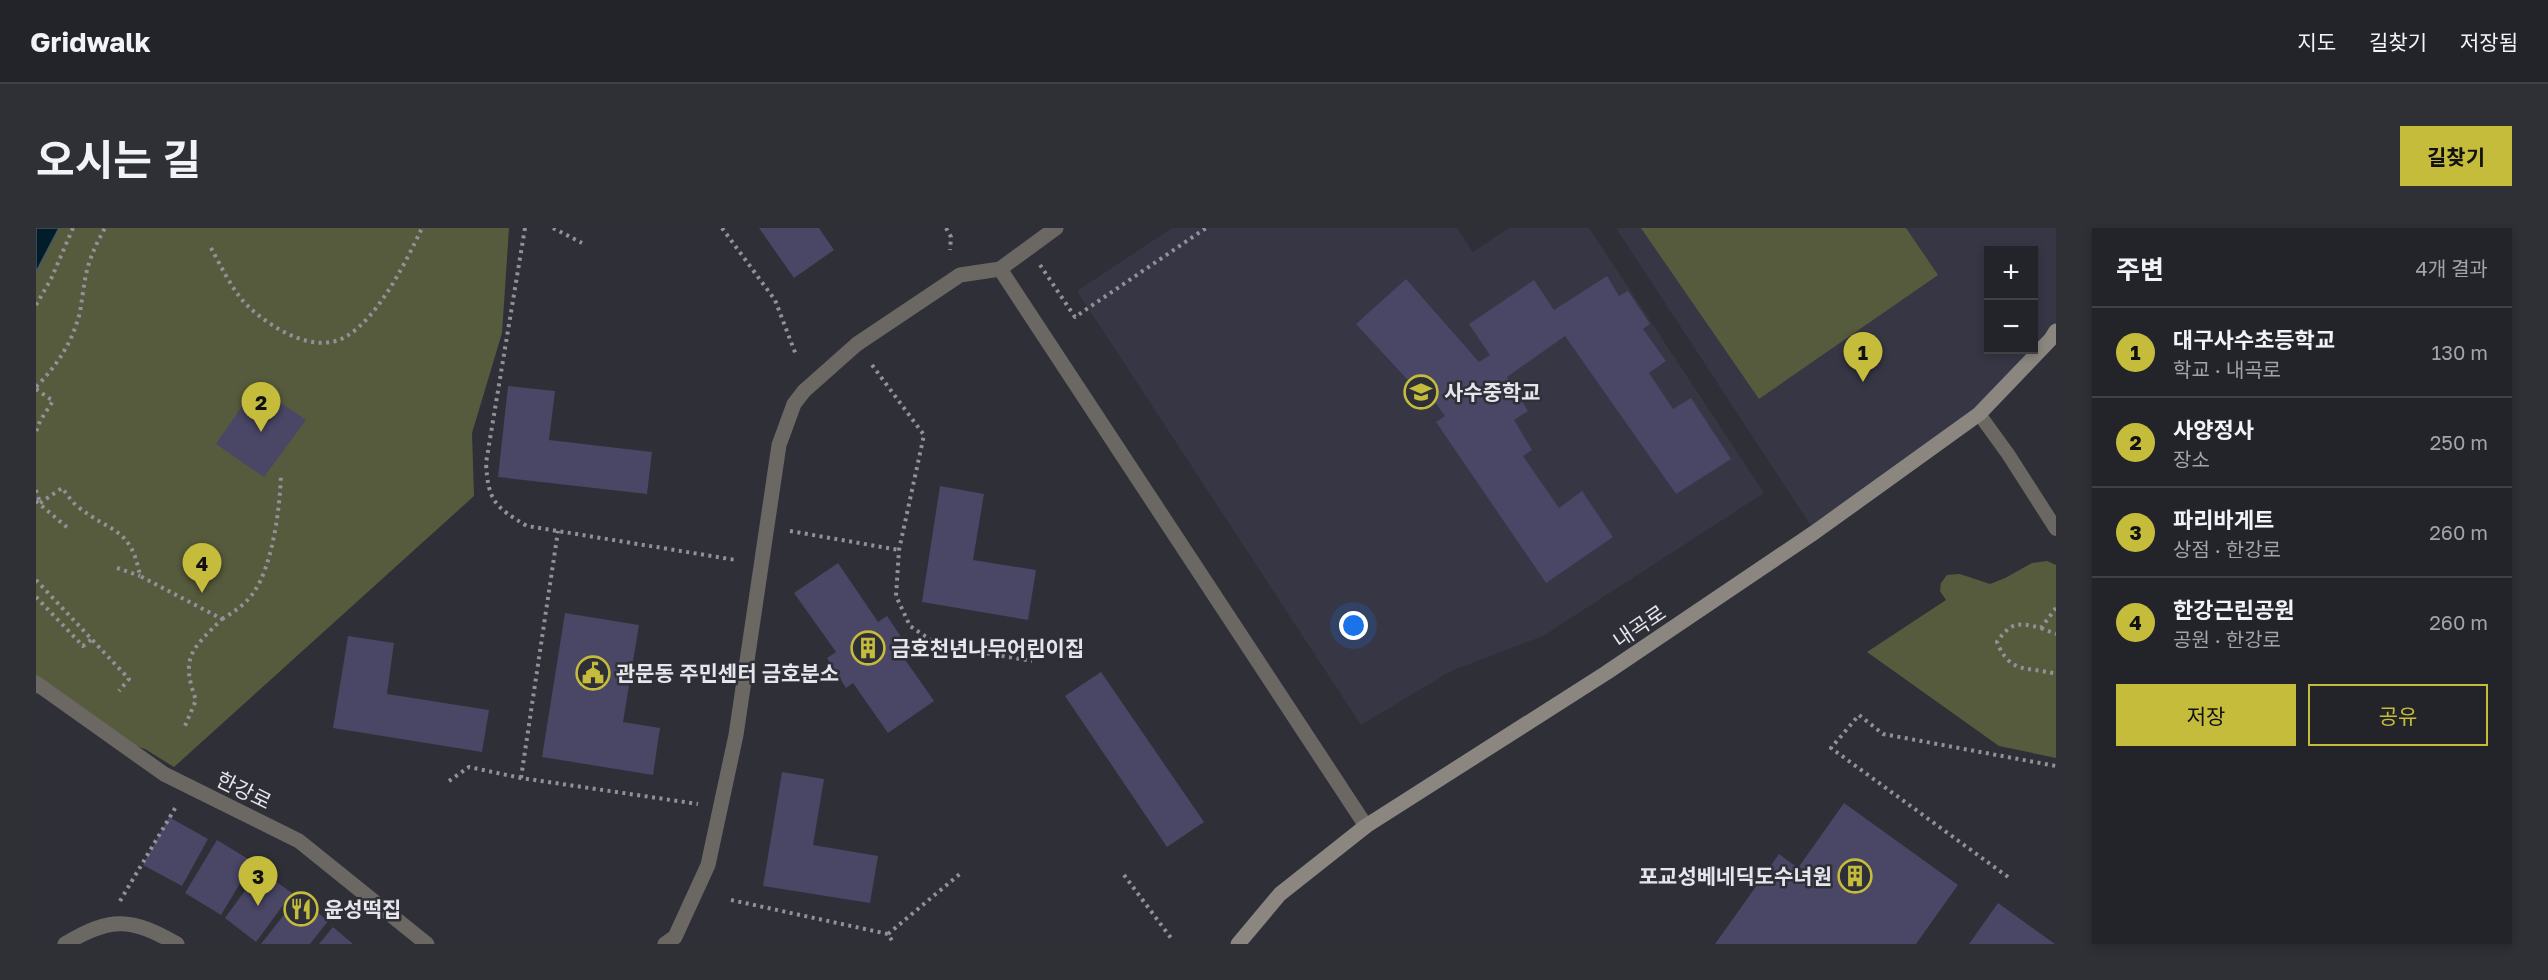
<!DOCTYPE html>
<html lang="ko">
<head>
<meta charset="utf-8">
<style>
  :root { --surface:#23232a; --page:#2f2f36; --text:#f1f3f6; --muted:#a3a4a8; --line:#404047; --accent:#c6bc3c }
  body { margin:0; font-family:"Golos Text","Noto Sans KR",sans-serif; background:var(--page); color:var(--text) }
  .controls { position:absolute; right:18px; top:18px; display:grid; overflow:hidden; border-radius:0px; box-shadow:0 3px 9px #0003 }
  .controls button { width:54px; height:54px; display:grid; place-items:center; padding:0; border:0; border-bottom:2px solid var(--line); background:var(--surface); color:var(--text); font:30px sans-serif }
  .you { position:absolute; left:1318px; top:398px; width:21px; height:21px; margin:-15px; border:4px solid #fff; border-radius:50%; background:#1a73e8; box-shadow:0 0 0 9px #1a73e833 }
  .badge { display:grid; place-items:center; width:39px; height:39px; border-radius:50%; background:var(--accent); color:#111; font-size:20px; font-weight:700 }
  .pin { position:absolute; translate:-50% -50px; filter:drop-shadow(0 2px 3px #0008) }
  .pin::after { content:''; position:absolute; top:32px; width:21px; height:18px; background:inherit; clip-path:polygon(0 0,100% 0,50% 100%) }
  .list { margin:0; padding:0; list-style:none }
  h2 { display:flex; justify-content:space-between; align-items:center; height:78px; margin:0; padding:0 24px; font-size:26px }
  h2 small { font-size:20px; font-weight:400; color:var(--muted) }
  .list li { display:grid; grid-template-columns:39px 1fr auto; gap:18px; align-items:center; box-sizing:border-box; height:90px; padding:0 24px; border-top:2px solid var(--line) }
  .list b { display:block; font-size:22px; white-space:nowrap }
  .list p { margin:0; font-size:20px; white-space:nowrap; color:var(--muted) }
  .list em { font-size:20px; font-style:normal; color:var(--muted) }
  .actions { display:flex; gap:12px; padding:18px 24px }
  .actions a { flex:1; padding:14px 0; border:2px solid var(--accent); border-radius:0px; text-align:center; font-size:21px; color:var(--accent) }
  .actions .main { background:var(--accent); color:#111 }
  .map { position:relative; flex:none; width:2020px; height:716px; overflow:hidden; border-radius:0px }
  header { display:flex; align-items:center; gap:36px; box-sizing:border-box; height:84px; padding:0 30px; background:var(--surface); border-bottom:2px solid var(--line) }
  header strong { font-size:28px }
  nav { display:flex; gap:33px; margin-inline-start:auto; font-size:21px }
  .intro { display:flex; align-items:center; justify-content:space-between; box-sizing:border-box; height:144px; padding:0 36px }
  h1 { margin:0; font-size:42px }
  .button { padding:15px 27px; border-radius:0px; background:var(--accent); color:#111; font-size:21px; font-weight:700 }
  main { display:flex; gap:36px; padding:0 36px }
  aside { flex:1; background:var(--surface); border-radius:0px; box-shadow:0 3px 9px #0003 }
  .map>svg:first-child { display:block }
</style>
</head>
<body>
<header>
<strong>Gridwalk</strong>
<nav><a>지도</a><a>길찾기</a><a>저장됨</a></nav>
</header>
<div class="intro"><h1>오시는 길</h1><a class="button">길찾기</a></div>
<main>
<div class="map">
<svg width="2020" height="716" viewBox="0 0 2020 716">
  <rect width="100%" height="100%" fill="#2f2f38"/>
  <!-- built -->
  <g fill="#373645" fill-rule="evenodd">
    <polygon points="1136,0 1421,0 1437,24 1473,0 1553,0 1728,265 1507,408 1415,443 1325,497 1041,63"/>
    <path d="M1580,0H2020V103L1943,186L1779,304ZM1952,22H1998V122H1952Z"/>
  </g>
  <!-- green -->
  <g fill="#575b3d">
    <polygon points="0,0 473,0 466,105 436,205 438,268 138,539 109,521 79,511 7,462 0,466"/>
    <polygon points="1605,0 1870,0 1902,47 1723,171"/>
    <polygon points="2011,333 2020,337 2020,530 1963,518 1831,424 1910,372 1904,363 1905,355 1911,347 1924,346 1954,356 1969,350 1996,335"/>
  </g>
  <!-- water -->
  <polygon fill="#021c2a" stroke="#465864" stroke-width="1.5" points="0,0 23,0 0,44"/>
  <!-- building -->
  <g fill="#494666">
    <polygon points="723,0 783,0 798,22 758,50"/>
    <polygon points="1571,48 1583,68 1592,63 1614,96 1607,101 1630,133 1613,145 1637,181 1655,170 1695,231 1640,266 1529,108 1471,149 1492,183 1478,192 1496,222 1487,228 1523,280 1546,263 1577,309 1510,355 1400,194 1409,188 1396,170 1392,174 1320,96 1370,51 1443,134 1454,127 1433,96 1498,52 1518,82"/>
    <polygon points="220,158 270,192 228,249 180,216"/>
    <polygon points="472,158 519,163 513,212 616,224 611,266 462,249"/>
    <polygon points="904,258 948,266 937,332 1000,342 992,392 886,374"/>
    <polygon points="802,335 842,394 851,388 871,418 863,423 898,473 852,505 817,455 810,460 791,430 800,424 758,365"/>
    <polygon points="529,385 603,397 587,494 624,500 617,547 506,529"/>
    <polygon points="312,408 358,415 351,466 453,482 446,524 297,500"/>
    <polygon points="1065,444 1168,594 1131,619 1029,468"/>
    <polygon points="746,544 788,551 777,617 842,628 834,675 727,658"/>
    <polygon points="1808,575 1922,657 1880,716 1679,716 1743,626 1762,640"/>
    <polygon points="133,589 172,611 146,658 107,637"/>
    <polygon points="181,612 217,634 185,687 149,665"/>
    <polygon points="224,642 256,665 220,714 189,690"/>
    <polygon points="262,669 292,693 274,716 225,716"/>
    <polygon points="1962,675 2019,716 1933,716"/>
    <polygon points="297,699 317,716 283,716"/>
  </g>
  <g fill="none" stroke-linecap="round" stroke-linejoin="round">
    <!-- path -->
    <g stroke="#919198" stroke-width="4" stroke-dasharray="3 4.5" stroke-linecap="butt">
      <path d="M489,0L450,235C452,273 459,279 491,298L700,332"/>
      <polyline points="517,0 546,15"/>
      <polyline points="686,0 739,72 760,127"/>
      <polyline points="910,0 915,9 914,22"/>
      <path d="M175,20C186,40 198,66 215,81C239,102 280,127 311,108C343,88 370,34 386,0"/>
      <polyline points="1004,37 1039,89 1170,0"/>
      <polyline points="0,77 15,51 37,0"/>
      <polyline points="836,137 888,207 863,322 860,368 874,398 902,417 996,433"/>
      <path d="M0,159C22,136 36,115 44,84C46,73 47,62 49,52C52,33 60,16 69,0"/>
      <polyline points="0,161 17,173 4,193 0,204"/>
      <polyline points="0,262 4,275"/>
      <polyline points="0,273 33,301"/>
      <path d="M4,275L26,260C31,266 35,273 41,278C74,305 95,298 104,348L186,391C156,421 144,429 160,472L149,498"/>
      <polyline points="754,303 863,322"/>
      <polyline points="81,340 104,348"/>
      <polyline points="0,352 93,451 83,463"/>
      <polyline points="0,369 47,418 56,411"/>
      <path d="M2020,380L2005,400C1981,394 1975,394 1961,414C1974,447 1992,438 2020,446"/>
      <path d="M186,391C198,384 210,376 218,364C237,336 244,279 245,246"/>
      <polyline points="2005,400 2020,406"/>
      <polyline points="485,550 522,303"/>
      <polyline points="413,553 433,539 485,550 662,576"/>
      <polyline points="1088,647 1135,710"/>
      <polyline points="1972,649 1795,520 1823,487 1847,506 2020,538"/>
      <polyline points="695,672 852,706 858,716"/>
      <polyline points="84,673 141,577"/>
      <polyline points="852,706 925,645"/>
    </g>
    <!-- service -->
    <polyline stroke="#6b6864" stroke-width="14" points="1943,186 1972,226 2020,301"/>
    <!-- minor -->
    <g stroke="#6b6864" stroke-width="15">
      <polyline points="964,41 1330,598"/>
      <path d="M29,716C75,688 95,690 141,716"/>
      <polyline points="629,716 639,709 672,637 700,507 743,217 758,176 768,163 821,116 924,47 964,41 1020,0"/>
    </g>
    <!-- tertiary -->
    <polyline stroke="#6b6864" stroke-width="15" points="0,455 128,546 263,613 391,716"/>
    <!-- secondary -->
    <polyline stroke="#8b8780" stroke-width="15" points="1202,716 1244,666 1330,598 1570,445 1779,304 1943,186 2015,111 2020,103"/>
  </g>
  <!-- icons -->
  <defs>
    <symbol id="school-ring" viewBox="-11 -11 22 22"><circle r="9.5" fill="#2f2f38" stroke="#c6bc3c" stroke-width="1.5"/><path d="M0-5L7-2L0 1L-7-2ZM-4 1L0 2.5L4 1V4Q0 6-4 4Z" fill="#c6bc3c"/></symbol>
    <symbol id="building-ring" viewBox="-11 -11 22 22"><circle r="9.5" fill="#2f2f38" stroke="#c6bc3c" stroke-width="1.5"/><path d="M-4-6H4V6H1V3H-1V6H-4ZM-2.5-4.3h1.7v1.8h-1.7ZM.8-4.3h1.7v1.8H.8ZM-2.5-1h1.7V.8h-1.7ZM.8-1h1.7V.8H.8Z" fill="#c6bc3c"/></symbol>
    <symbol id="civic-ring" viewBox="-11 -11 22 22"><circle r="9.5" fill="#2f2f38" stroke="#c6bc3c" stroke-width="1.5"/><path d="M-.6-6.5H3V-4.5H.6V-3L4-1V1h2V6H-6V1h2V-1L-.6-3ZM-1.2 2.5V6h2.4V2.5Z" fill="#c6bc3c"/></symbol>
    <symbol id="restaurant-ring" viewBox="-11 -11 22 22"><circle r="9.5" fill="#2f2f38" stroke="#c6bc3c" stroke-width="1.5"/><path d="M-5-6h1v4h1v-4h1v4h1v-4h1v5L-1.5 .5V6h-2V.5L-5-1ZM5-6V6H3V1.5H1.5Q1.5-4 5-6Z" fill="#c6bc3c"/></symbol>
  </defs>
  <g fill-rule="evenodd">
    <use href="#school-ring" x="1366" y="145" width="38" height="38"/>
    <use href="#building-ring" x="813" y="401" width="38" height="38"/>
    <use href="#civic-ring" x="538" y="426" width="38" height="38"/>
    <use href="#building-ring" x="1800" y="629" width="38" height="38"/>
    <use href="#restaurant-ring" x="246" y="662" width="38" height="38"/>
  </g>
  <g text-anchor="middle" dominant-baseline="central" stroke-width="5" stroke-linejoin="round" paint-order="stroke">
    <!-- poi labels -->
    <g font-size="21" font-weight="bold" fill="#e5e5eb" stroke="#2f2f38" text-anchor="start">
      <text x="1408" y="164">사수중학교</text>
      <text x="855" y="420">금호천년나무어린이집</text>
      <text x="580" y="445">관문동 주민센터 금호분소</text>
      <text x="1796" y="648" text-anchor="end">포교성베네딕도수녀원</text>
      <text x="288" y="681">윤성떡집</text>
    </g>
    <!-- street labels -->
    <g font-size="21" fill="#e5e5eb" stroke="#2f2f38">
      <text transform="translate(1603 398) rotate(-34)">내곡로</text>
      <text transform="translate(208 562) rotate(26)">한강로</text>
    </g>
  </g>
</svg>
<div class="controls">
<button>+</button>
<button>−</button>
</div>
<div class="you"></div>
<div class="pin badge" style="left:1827px;top:154px">1</div>
<div class="pin badge" style="left:225px;top:204px">2</div>
<div class="pin badge" style="left:222px;top:678px">3</div>
<div class="pin badge" style="left:166px;top:365px">4</div>
</div>
<aside>
<h2>주변<small>4개 결과</small></h2>
<ul class="list">
<li><span class="badge">1</span><div><b>대구사수초등학교</b><p>학교 · 내곡로</p></div><em>130 m</em></li>
<li><span class="badge">2</span><div><b>사양정사</b><p>장소</p></div><em>250 m</em></li>
<li><span class="badge">3</span><div><b>파리바게트</b><p>상점 · 한강로</p></div><em>260 m</em></li>
<li><span class="badge">4</span><div><b>한강근린공원</b><p>공원 · 한강로</p></div><em>260 m</em></li>
</ul>
<div class="actions"><a class="main">저장</a><a>공유</a></div>
</aside>
</main>
</body>
</html>
